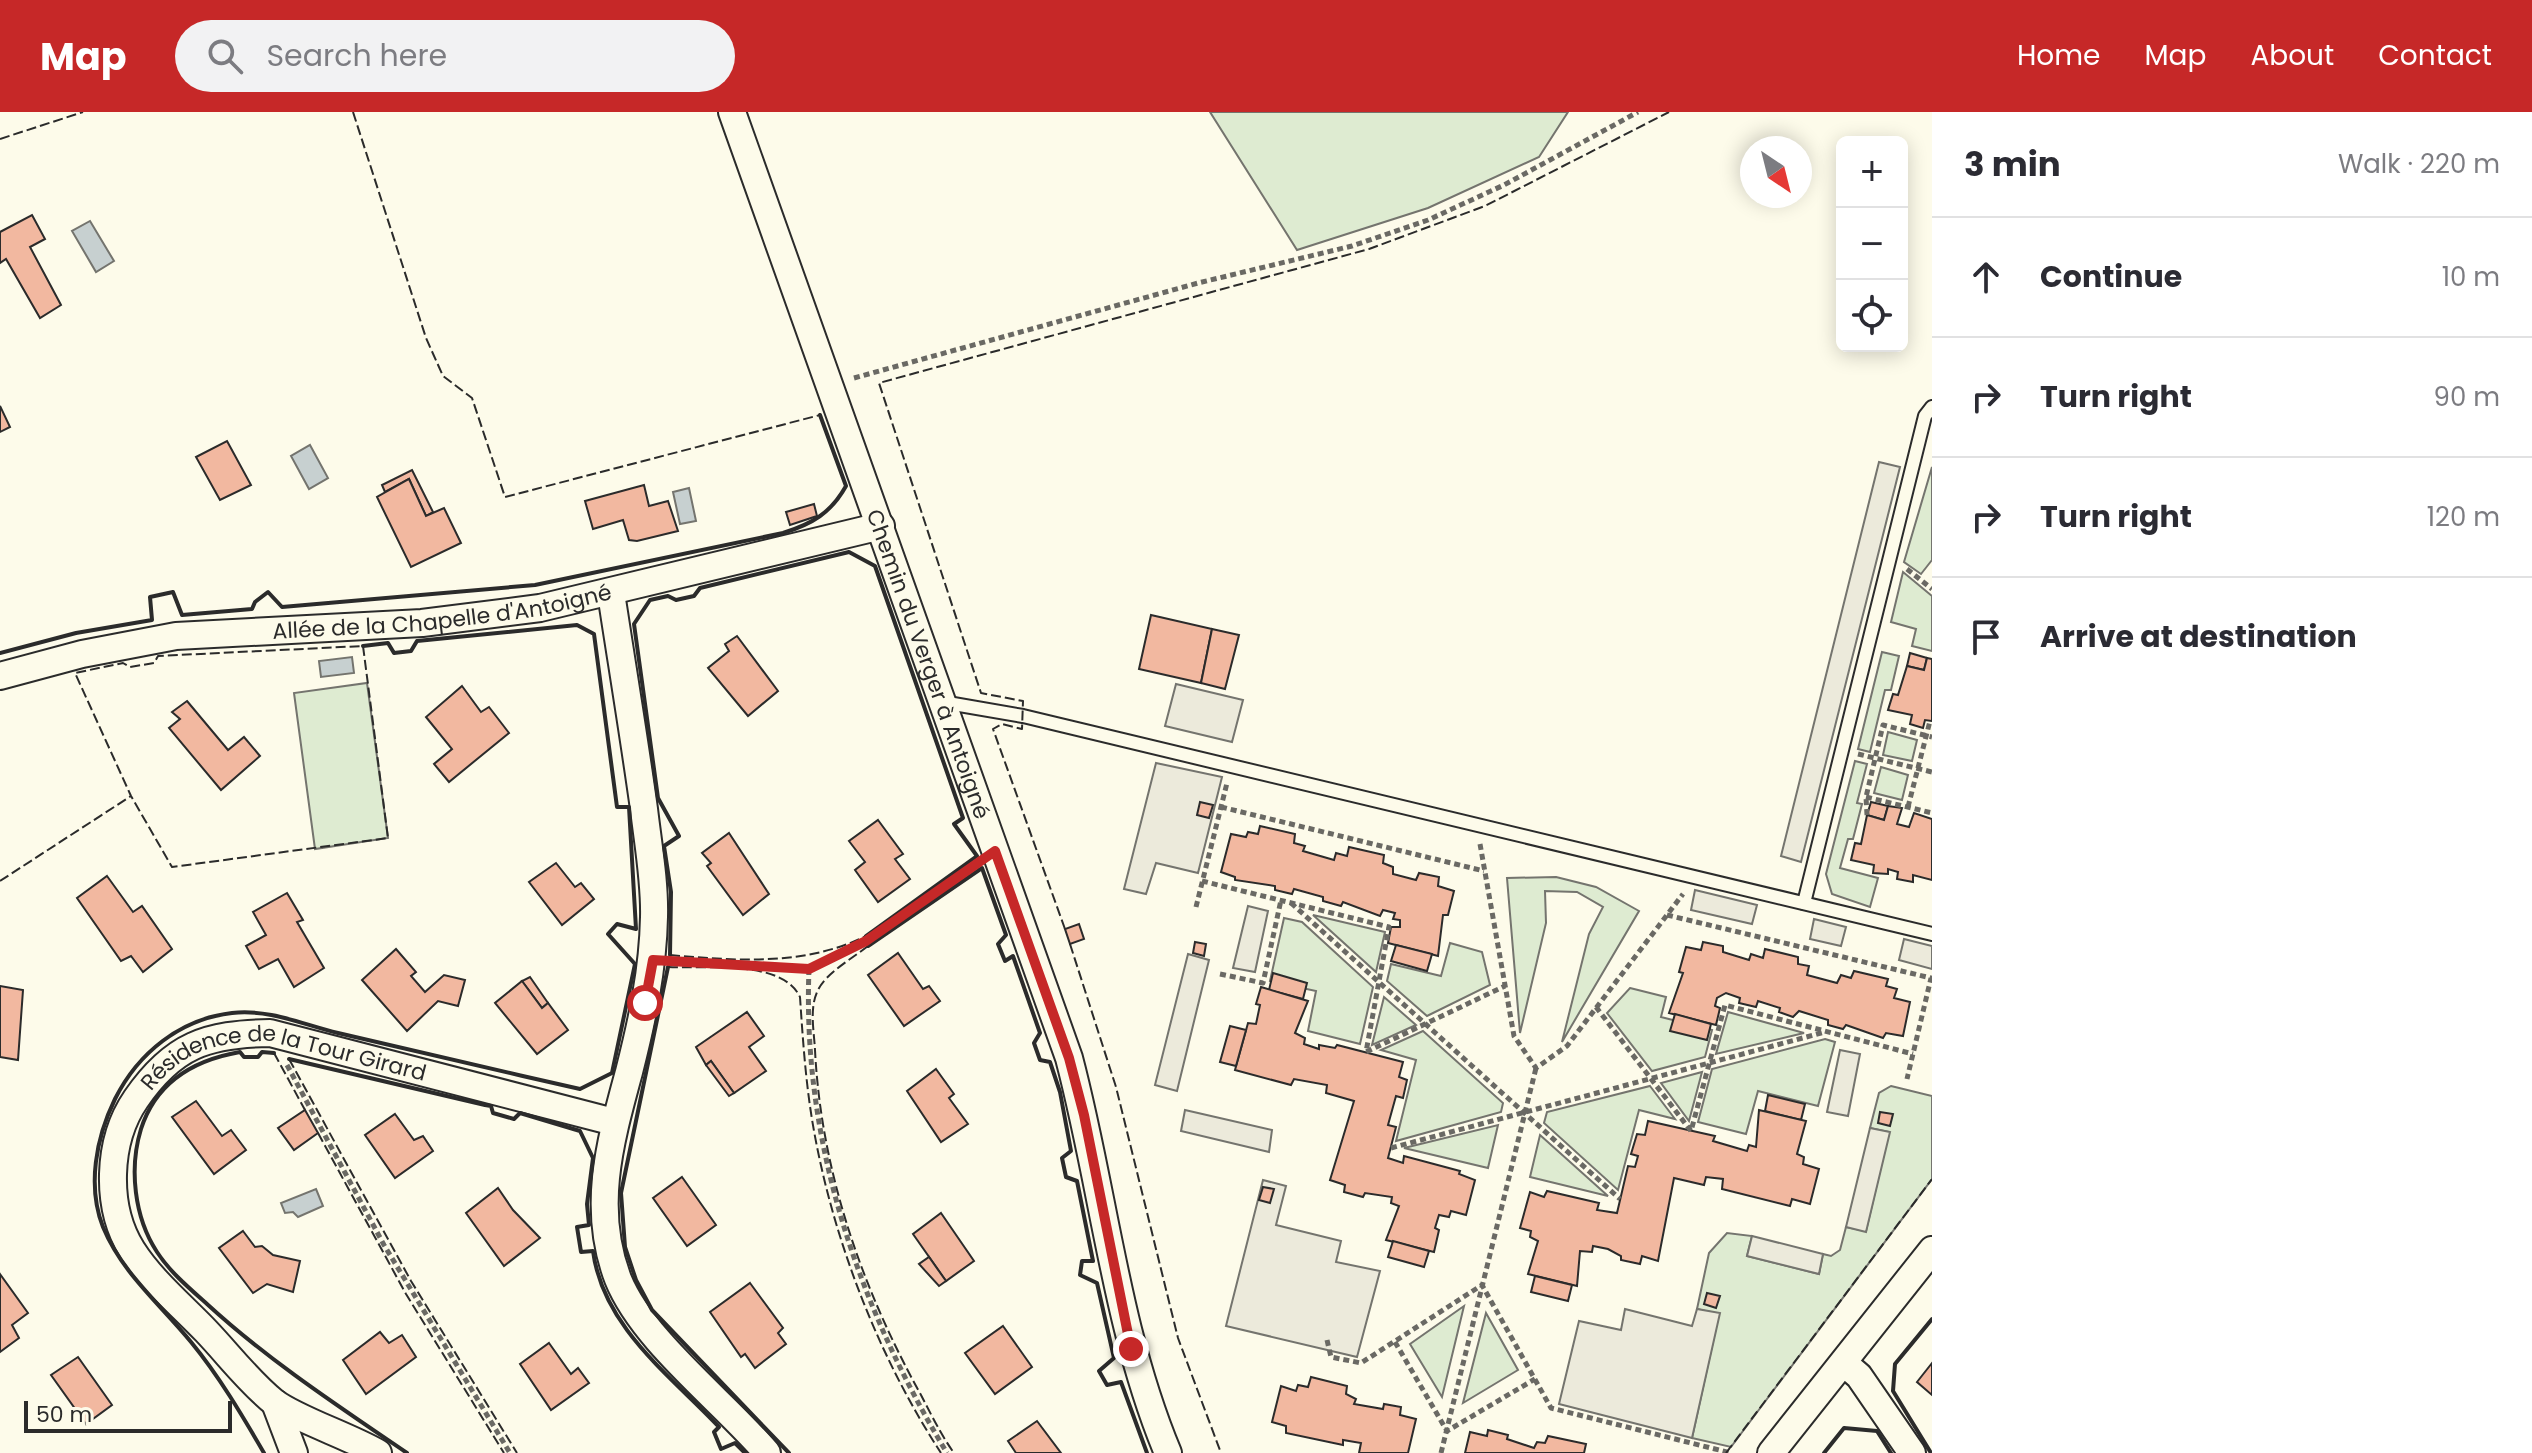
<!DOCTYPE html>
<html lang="en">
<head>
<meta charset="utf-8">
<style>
  :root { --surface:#fff; --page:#f2f2f3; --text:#2b2b33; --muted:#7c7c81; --line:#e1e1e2; --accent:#c62828 }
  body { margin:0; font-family:Poppins,sans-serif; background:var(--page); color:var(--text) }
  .controls { position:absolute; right:24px; top:24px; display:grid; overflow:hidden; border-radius:12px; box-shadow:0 4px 20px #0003 }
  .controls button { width:72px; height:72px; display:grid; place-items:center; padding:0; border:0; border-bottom:2px solid var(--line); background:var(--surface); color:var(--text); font:40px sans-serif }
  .compass { position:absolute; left:1740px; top:24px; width:72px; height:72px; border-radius:50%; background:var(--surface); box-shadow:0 4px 20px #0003; rotate:145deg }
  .scale { position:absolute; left:24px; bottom:20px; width:208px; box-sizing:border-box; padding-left:8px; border:4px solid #2b2b2b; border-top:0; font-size:22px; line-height:28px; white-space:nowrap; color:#2b2b2b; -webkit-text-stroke:6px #fdfbea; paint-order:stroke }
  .stop { position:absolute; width:24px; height:24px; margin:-18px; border:6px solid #c62828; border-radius:50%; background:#fff }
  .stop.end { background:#c62828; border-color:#fff; box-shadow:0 2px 8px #0008 }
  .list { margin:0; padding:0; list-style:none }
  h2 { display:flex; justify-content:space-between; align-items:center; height:104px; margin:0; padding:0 32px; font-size:34px }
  h2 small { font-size:26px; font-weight:400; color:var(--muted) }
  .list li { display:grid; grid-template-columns:52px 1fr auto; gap:24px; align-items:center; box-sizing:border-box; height:120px; padding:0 32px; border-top:2px solid var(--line) }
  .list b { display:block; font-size:30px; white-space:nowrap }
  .list em { font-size:26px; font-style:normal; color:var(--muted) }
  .icon { flex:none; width:44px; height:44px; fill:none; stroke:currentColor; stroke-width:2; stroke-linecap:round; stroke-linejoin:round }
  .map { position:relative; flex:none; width:1932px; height:1341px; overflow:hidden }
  header { display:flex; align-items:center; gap:48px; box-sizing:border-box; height:112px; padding:0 40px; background:var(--accent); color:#fff }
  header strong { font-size:38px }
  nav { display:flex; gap:44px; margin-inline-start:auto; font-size:28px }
  .search { width:560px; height:72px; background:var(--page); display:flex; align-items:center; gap:20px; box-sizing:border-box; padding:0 28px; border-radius:44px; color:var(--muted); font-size:30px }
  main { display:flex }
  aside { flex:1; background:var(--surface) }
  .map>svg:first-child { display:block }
</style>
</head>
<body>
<header>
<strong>Map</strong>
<div class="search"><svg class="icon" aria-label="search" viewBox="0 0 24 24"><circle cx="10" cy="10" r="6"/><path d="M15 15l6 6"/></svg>Search here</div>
<nav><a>Home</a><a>Map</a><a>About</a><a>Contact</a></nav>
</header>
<main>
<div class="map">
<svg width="1932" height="1341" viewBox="0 0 1932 1341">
  <rect width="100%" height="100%" fill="#fdfbea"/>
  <!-- green -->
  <g fill="#deebd1" stroke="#74746e" stroke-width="2">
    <polygon points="1210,0 1568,0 1539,45 1428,96 1297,138"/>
    <polygon points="1932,355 1932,448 1921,462 1904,450"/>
    <polygon points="1903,460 1932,484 1932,539 1912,534 1916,517 1891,510"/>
    <polygon points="1882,540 1899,544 1891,578 1885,578 1870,640 1858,637"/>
    <polygon points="367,571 388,726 315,737 294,581"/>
    <polygon points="1888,620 1917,628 1912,649 1883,643"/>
    <polygon points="1855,649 1867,652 1857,691 1862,692 1853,727 1848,727 1840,756 1878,766 1870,795 1832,782 1826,762"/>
    <polygon points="1881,655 1908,663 1902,688 1874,681"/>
    <polygon points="1556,765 1596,775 1639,799 1562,930 1589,822 1603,795 1577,780 1545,779 1546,811 1520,921 1507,766"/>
    <polygon points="1313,803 1385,820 1376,860"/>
    <polygon points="1284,806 1302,810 1373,875 1360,932 1308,919 1316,879 1270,869"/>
    <polygon points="1450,831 1482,840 1490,873 1427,904 1387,869 1391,852 1441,864"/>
    <polygon points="1630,876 1666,885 1661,905 1712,918 1705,945 1652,959 1607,901"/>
    <polygon points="1384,885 1416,913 1372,933"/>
    <polygon points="1728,900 1804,921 1716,942"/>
    <polygon points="1423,919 1503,991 1501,1000 1396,1029 1416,948 1381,938"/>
    <polygon points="1825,927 1835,930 1818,994 1758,979 1746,1022 1698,1010 1712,957"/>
    <polygon points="1702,960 1689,1009 1661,971"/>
    <polygon points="1650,974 1675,1007 1639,998 1618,1078 1544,1011 1547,1000"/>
    <polygon points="1891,974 1932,984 1932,1067 1731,1335 1692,1326 1719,1202 1697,1197 1709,1141 1727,1121 1752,1124 1747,1144 1819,1162 1823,1142 1831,1144 1840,1138 1846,1115 1866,1119 1889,1020 1870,1016 1879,981"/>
    <polygon points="1498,1013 1488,1056 1404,1036"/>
    <polygon points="1540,1023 1608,1084 1530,1065"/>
    <polygon points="1464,1194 1442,1285 1410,1232"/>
    <polygon points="1486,1201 1518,1258 1463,1291"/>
  </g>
  <!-- parking -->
  <g fill="#eceadb" stroke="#74746e" stroke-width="2">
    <polygon points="1879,350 1900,355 1801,750 1781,744"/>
    <polygon points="1176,572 1243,588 1232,630 1165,614"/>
    <polygon points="1156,651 1222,665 1198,761 1156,751 1146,782 1124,777"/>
    <polygon points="1695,778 1757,793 1752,812 1691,798"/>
    <polygon points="1248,794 1268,799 1255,860 1233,856"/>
    <polygon points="1814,807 1846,815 1841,834 1810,827"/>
    <polygon points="1904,827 1932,834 1932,857 1899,848"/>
    <polygon points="1188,842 1209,848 1177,979 1155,973"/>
    <polygon points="1840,938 1860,942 1848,1004 1827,1000"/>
    <polygon points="1185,998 1272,1018 1269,1040 1181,1019"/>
    <polygon points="1870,1016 1890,1020 1866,1120 1846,1115"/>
    <polygon points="1263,1068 1286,1074 1276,1113 1341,1129 1336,1150 1380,1159 1357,1245 1226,1214"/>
    <polygon points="1752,1124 1823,1142 1819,1162 1747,1144"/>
    <polygon points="1625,1197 1692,1214 1697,1197 1720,1201 1692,1326 1559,1292 1579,1209 1621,1218"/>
  </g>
  <!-- water -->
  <g fill="#c7d0d0" stroke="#74746e" stroke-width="2">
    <polygon points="90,109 114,149 96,160 72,119"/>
    <polygon points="310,333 328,366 309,377 291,344"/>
    <polygon points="689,376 696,409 680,412 673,380"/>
    <polygon points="352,545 354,561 321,565 319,549"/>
    <polygon points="316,1077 323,1094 298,1105 293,1100 285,1101 281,1091"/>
  </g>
  <!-- building -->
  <g fill="#f2b8a0" stroke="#2b2b2b" stroke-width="2">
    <polygon points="32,103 45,127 30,135 61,193 40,206 6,147 0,151 0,120"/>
    <polygon points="0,294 10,315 0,320"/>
    <polygon points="227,329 251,373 220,388 196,345"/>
    <polygon points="412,358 433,400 426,404 409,367 385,380 382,373"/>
    <polygon points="409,367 426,404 444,396 461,431 411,455 377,385"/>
    <polygon points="644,373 649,394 668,389 678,419 637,429 629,428 623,408 593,417 585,389"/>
    <polygon points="814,392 817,404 790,413 786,400"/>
    <polygon points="1151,503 1212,517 1201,571 1139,557"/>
    <polygon points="1212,517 1239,523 1225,577 1201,571"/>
    <polygon points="737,524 778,579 748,604 708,556 729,539 725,532"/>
    <polygon points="1910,541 1927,546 1924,558 1907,554"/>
    <polygon points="1927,546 1932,547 1932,609 1925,608 1923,616 1910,612 1912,603 1888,598 1893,582 1898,583 1907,554 1924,558"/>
    <polygon points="462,574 481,600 489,595 509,621 449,670 434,652 452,637 426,605"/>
    <polygon points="187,589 228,638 244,625 260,644 221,678 169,616 180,607 172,600"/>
    <polygon points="1200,690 1213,693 1209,706 1197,703"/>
    <polygon points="1871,690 1888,694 1884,708 1867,703"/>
    <polygon points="1888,694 1902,696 1897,712 1909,715 1914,701 1932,707 1932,768 1913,763 1913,770 1897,767 1898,760 1888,757 1888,762 1873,761 1874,753 1851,748 1855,731 1861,732 1867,703 1884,708"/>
    <polygon points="878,708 903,742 895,747 910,767 878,790 855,758 865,750 849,729"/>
    <polygon points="1260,714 1295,722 1294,731 1305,734 1303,739 1334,748 1336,741 1347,744 1349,735 1384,743 1383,751 1393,755 1393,762 1416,768 1419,761 1439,765 1438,774 1454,779 1448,803 1443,803 1438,844 1388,831 1391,815 1400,815 1400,808 1393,807 1395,801 1383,798 1380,804 1343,790 1341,794 1323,789 1323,785 1294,777 1292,782 1275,778 1275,774 1235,768 1235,765 1221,760 1231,722 1246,725 1248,720 1258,722"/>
    <polygon points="729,721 769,782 743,803 707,754 711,751 702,741"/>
    <polygon points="556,751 575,775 581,771 594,787 562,813 529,770"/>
    <polygon points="107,764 133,800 142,794 172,837 143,860 131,844 121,849 77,786"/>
    <polygon points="287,781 303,808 297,810 324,856 294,875 278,847 259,857 246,834 266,823 253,800"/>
    <polygon points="1079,812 1084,827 1070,832 1065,817"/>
    <polygon points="1195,830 1206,832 1204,844 1193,841"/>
    <polygon points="1703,830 1723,834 1723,840 1749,848 1751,842 1763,846 1765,837 1798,845 1798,852 1809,854 1807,863 1837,871 1841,863 1851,866 1854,859 1888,867 1886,874 1897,877 1894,886 1910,890 1903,924 1886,921 1883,926 1846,913 1843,917 1828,913 1828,908 1799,899 1793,905 1779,900 1780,896 1758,889 1756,895 1739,891 1740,886 1726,881 1717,886 1715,894 1720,896 1716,913 1669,901 1683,861 1679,860 1686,835 1701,838"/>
    <polygon points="1396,833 1432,842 1427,859 1391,849"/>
    <polygon points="396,837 416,860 411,864 425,880 444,863 465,868 458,894 438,889 407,919 362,868"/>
    <polygon points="898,841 923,877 929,874 940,889 904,914 868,863"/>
    <polygon points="1273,861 1307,871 1303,887 1269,878"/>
    <polygon points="530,865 548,891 542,896 522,869"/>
    <polygon points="522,869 542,896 548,891 568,918 537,942 495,891"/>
    <polygon points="0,874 23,878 18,948 0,945"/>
    <polygon points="1261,875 1308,889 1295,921 1305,926 1304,932 1319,937 1319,933 1335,936 1337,933 1403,950 1399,965 1407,968 1403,986 1396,984 1388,1013 1396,1015 1388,1046 1403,1051 1404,1044 1460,1059 1459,1062 1475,1068 1466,1103 1451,1099 1449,1105 1439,1103 1435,1116 1439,1118 1434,1140 1386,1128 1399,1094 1391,1091 1392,1085 1365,1081 1363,1085 1344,1080 1345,1073 1330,1068 1354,989 1326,981 1327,973 1294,967 1291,973 1235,958 1248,911 1256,912 1260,893 1256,892"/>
    <polygon points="747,900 764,924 749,935 766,959 734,981 711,949 706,953 696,935"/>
    <polygon points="1675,902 1711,912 1707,928 1670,919"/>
    <polygon points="1230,914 1246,918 1236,954 1220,950"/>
    <polygon points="711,949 734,981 729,984 706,953"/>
    <polygon points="936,957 954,982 949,986 968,1012 941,1030 907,979"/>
    <polygon points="1768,983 1805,992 1801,1008 1765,999"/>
    <polygon points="196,989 222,1024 231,1018 246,1038 214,1062 172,1005"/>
    <polygon points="305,998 318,1021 294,1038 278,1016"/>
    <polygon points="1759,998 1806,1009 1797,1042 1804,1045 1803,1052 1819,1057 1810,1092 1792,1087 1790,1094 1722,1077 1723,1067 1706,1065 1704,1073 1674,1066 1658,1149 1642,1144 1640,1152 1621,1148 1621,1144 1608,1137 1593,1134 1592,1140 1580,1139 1577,1174 1528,1162 1538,1129 1530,1125 1531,1119 1520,1116 1530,1080 1544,1085 1547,1079 1599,1091 1597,1098 1617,1101 1628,1054 1635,1055 1638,1044 1631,1042 1637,1022 1645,1023 1648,1009 1715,1024 1713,1029 1747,1039 1749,1033 1756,1035"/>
    <polygon points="1880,1000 1893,1002 1890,1014 1878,1011"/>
    <polygon points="395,1002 414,1028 423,1024 433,1039 395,1066 365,1023"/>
    <polygon points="682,1065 716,1113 687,1134 653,1086"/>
    <polygon points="1263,1075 1274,1077 1270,1091 1259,1088"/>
    <polygon points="498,1076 513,1098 540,1126 504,1154 466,1101"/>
    <polygon points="941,1101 974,1149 946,1169 913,1122"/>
    <polygon points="243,1119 255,1135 262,1134 273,1143 300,1149 293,1180 267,1172 253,1181 219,1136"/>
    <polygon points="1393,1129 1429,1139 1424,1155 1388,1145"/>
    <polygon points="929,1145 946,1169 939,1174 919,1152"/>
    <polygon points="0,1162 28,1201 12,1213 19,1226 0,1240"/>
    <polygon points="1535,1164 1572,1173 1568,1189 1531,1180"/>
    <polygon points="750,1171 783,1216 778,1221 786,1232 755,1256 745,1242 741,1245 710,1200"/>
    <polygon points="1707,1181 1720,1184 1716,1196 1704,1192"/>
    <polygon points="1003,1214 1032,1255 995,1282 965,1241"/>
    <polygon points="380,1220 389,1231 402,1223 416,1245 366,1282 343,1248"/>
    <polygon points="549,1231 571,1262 578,1256 589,1271 551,1298 520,1252"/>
    <polygon points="78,1245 112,1293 86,1312 51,1263"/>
    <polygon points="1932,1251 1932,1283 1917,1270"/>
    <polygon points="1311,1265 1347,1274 1346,1282 1356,1287 1354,1292 1383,1297 1384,1292 1401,1295 1400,1303 1416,1307 1408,1341 1359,1341 1361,1331 1343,1328 1343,1333 1286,1321 1286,1314 1272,1310 1281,1274 1296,1279 1298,1273 1308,1275"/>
    <polygon points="1037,1309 1061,1341 1016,1341 1008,1329"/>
    <polygon points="1488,1318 1508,1323 1507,1327 1534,1336 1537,1330 1545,1331 1548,1324 1586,1332 1584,1341 1465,1341 1470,1320 1487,1324"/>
  </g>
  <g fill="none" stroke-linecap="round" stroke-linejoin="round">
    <defs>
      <g id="lane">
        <polyline points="942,590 1023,604 1932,822"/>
        <polyline points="1804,791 1925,304 1932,295"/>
      </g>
      <g id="street">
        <path id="s1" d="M732,0L1069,946C1104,1078 1115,1214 1168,1341"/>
        <path d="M611,481C622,553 634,625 644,697C648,732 655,769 654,805C653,858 642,909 629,960C610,1030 591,1096 618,1167C643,1229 723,1289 767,1341"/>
        <path id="s2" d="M0,564L82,542L176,524L422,511L540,496L881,414"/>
        <polyline points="1845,1252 1859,1264 1912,1341"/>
        <polyline points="275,1291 294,1341"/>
        <path id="s3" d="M378,1341C349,1324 296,1307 274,1290C249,1270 228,1242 206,1219C182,1194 151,1168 132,1138C105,1095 107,1029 136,987C173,933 207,922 270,921L614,1010"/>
        <polyline points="1771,1341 1932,1138"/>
      </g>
    </defs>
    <!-- lane casing -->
    <use href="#lane" stroke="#2b2b2b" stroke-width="16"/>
    <!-- street casing -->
    <use href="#street" stroke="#2b2b2b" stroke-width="30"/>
    <!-- path -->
    <g stroke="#6a6964" stroke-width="5" stroke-dasharray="6 4" stroke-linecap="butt">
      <polyline points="854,266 1198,171 1352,134 1428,108 1504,73 1638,0"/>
      <polyline points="1907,457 1932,477"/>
      <polyline points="1858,642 1932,660"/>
      <polyline points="1866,685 1932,701"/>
      <polyline points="1221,695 1484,759"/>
      <polyline points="1908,695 1930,609"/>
      <polyline points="1867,703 1866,685 1883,613 1932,625"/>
      <polyline points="1480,732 1514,924 1536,956 1567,934 1683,782"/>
      <polyline points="1202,769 1389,815 1366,940 1505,874"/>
      <polyline points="1291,791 1620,1087"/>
      <polyline points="1196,795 1227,671"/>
      <polyline points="1667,803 1931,866 1907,967"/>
      <polyline points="675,850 809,857 866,829 975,753"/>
      <path d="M809,857C802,1029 858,1194 947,1341"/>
      <polyline points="1220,862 1263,871 1281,788"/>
      <polyline points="1596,895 1691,1019 1725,893 1913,942"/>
      <polyline points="287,953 384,1133 510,1341"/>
      <polyline points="1391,1036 1825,920"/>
      <polyline points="1327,1228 1331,1245 1361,1251 1482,1173 1551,1296 1731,1341"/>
      <polyline points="1395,1230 1447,1319 1535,1267"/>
      <polyline points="1441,1341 1536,956"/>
    </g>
    <!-- lane -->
    <use href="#lane" stroke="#fdfbea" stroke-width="12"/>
    <!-- street -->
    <use href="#street" stroke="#fdfbea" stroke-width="26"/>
    <!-- fence -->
    <g stroke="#2b2b2b" stroke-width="2" stroke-dasharray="10 4" stroke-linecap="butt">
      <polyline points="353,0 426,226 443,264 472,286 505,385 820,303"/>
      <polyline points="0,27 83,0"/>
      <polygon points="363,534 388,726 172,755 131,684 75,561 123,551 130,555 154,551 158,544"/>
      <polyline points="0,769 131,684"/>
      <polyline points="1065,817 993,617 1002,612 1022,617 1023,589 981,581 879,271 1369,137 1485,94 1669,0"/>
      <polyline points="1070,832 1116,975 1178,1226 1221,1341"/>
      <path d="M868,834C853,846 826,861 818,878C809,896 814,918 815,938C821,1059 862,1177 921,1283C931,1302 941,1323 954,1341"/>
      <path d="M670,843C737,849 805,854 866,824"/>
      <path d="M668,855C706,857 782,847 800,885C803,930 806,975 814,1019C834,1130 879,1246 941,1341"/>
      <polyline points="274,941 305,998"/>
      <polyline points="289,947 411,1169 517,1341"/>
      <polyline points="318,1021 406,1182 504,1341"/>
      <polyline points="1726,1341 1932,1067"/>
    </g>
    <!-- wall -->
    <g stroke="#2b2b2b" stroke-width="4">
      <path d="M0,541L76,521L152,508L150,485L173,480L182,503L252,497L255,490L268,480L282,495L535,473L783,421C812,412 831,401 846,374L820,303"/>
      <polyline points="868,834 982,756 1006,823 998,832 1005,849 1013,844 1040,921 1034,931 1040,948 1050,950 1060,980 1071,1039 1062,1046 1066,1065 1077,1069 1093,1149 1082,1149 1080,1163 1097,1171 1114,1246 1099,1259 1107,1273 1121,1270 1147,1341"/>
      <polyline points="670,843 671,780 664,734 679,724 658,686 634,512 650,488 668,484 676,488 694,484 700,476 849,440 875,454 963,706 954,712 977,744 866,824"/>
      <polyline points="668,855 621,1081 625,1135 636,1168 652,1198 789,1341"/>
      <path d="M274,941L262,940L258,945H244L240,940C194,948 156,970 141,1017C129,1056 134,1105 157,1140C170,1160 189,1176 207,1192C268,1248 338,1294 407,1341"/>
      <path d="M289,947L485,993L491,994L493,1001L514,1007L520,1001L580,1019L593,1046L587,1092L589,1113L577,1115L581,1140L593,1139C603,1215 670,1263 719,1315L714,1320L721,1337L735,1331L745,1341"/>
      <path d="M264,1341C242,1303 219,1264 191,1230C160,1192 122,1161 103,1115C87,1074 96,1026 115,987C138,941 180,907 232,901C270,897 301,912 338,921C418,939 499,959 580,977L612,961L635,852L608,822L617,812L636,817L629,695H617L594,522L577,513L417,529L411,539L394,541L388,531L363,534"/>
      <polyline points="1824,1341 1844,1316 1877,1319 1891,1341"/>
      <polyline points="1931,1341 1893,1279 1895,1252 1932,1207"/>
    </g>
  </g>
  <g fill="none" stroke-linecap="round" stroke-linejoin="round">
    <!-- route -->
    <polyline stroke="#c62828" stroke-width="10" points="645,891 653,848 809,857 866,829 995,739 1069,946 1084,1003 1131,1237"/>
  </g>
  <g text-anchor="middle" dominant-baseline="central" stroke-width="6" stroke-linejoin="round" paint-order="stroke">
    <!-- street labels -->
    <g font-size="22" fill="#2b2b2b" stroke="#fdfbea">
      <text stroke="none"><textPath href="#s2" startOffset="448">Allée de la Chapelle d'Antoigné</textPath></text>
      <text stroke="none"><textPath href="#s1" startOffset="586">Chemin du Verger à Antoigné</textPath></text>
      <text stroke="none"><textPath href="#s3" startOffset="650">Résidence de la Tour Girard</textPath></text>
    </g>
  </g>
</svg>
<div class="controls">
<button>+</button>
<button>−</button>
<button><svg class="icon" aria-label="locate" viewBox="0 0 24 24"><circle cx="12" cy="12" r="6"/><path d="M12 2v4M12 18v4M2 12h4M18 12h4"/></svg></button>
</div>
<svg class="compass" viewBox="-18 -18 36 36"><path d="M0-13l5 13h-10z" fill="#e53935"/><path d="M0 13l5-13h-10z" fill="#7c7c81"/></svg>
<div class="scale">50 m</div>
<div class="stop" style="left:645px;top:891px"></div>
<div class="stop end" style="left:1131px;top:1237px"></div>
</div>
<aside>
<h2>3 min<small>Walk · 220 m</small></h2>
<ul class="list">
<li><svg class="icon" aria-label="ahead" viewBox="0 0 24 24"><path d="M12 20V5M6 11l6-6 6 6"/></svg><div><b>Continue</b></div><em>10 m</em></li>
<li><svg class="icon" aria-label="right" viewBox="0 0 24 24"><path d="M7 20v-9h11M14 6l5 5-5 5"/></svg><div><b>Turn right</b></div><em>90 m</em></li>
<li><svg class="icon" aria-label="right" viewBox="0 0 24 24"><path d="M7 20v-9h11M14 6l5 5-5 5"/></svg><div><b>Turn right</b></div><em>120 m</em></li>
<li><svg class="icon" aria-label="arrive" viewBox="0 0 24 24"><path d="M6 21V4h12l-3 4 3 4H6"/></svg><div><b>Arrive at destination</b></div></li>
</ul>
</aside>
</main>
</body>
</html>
